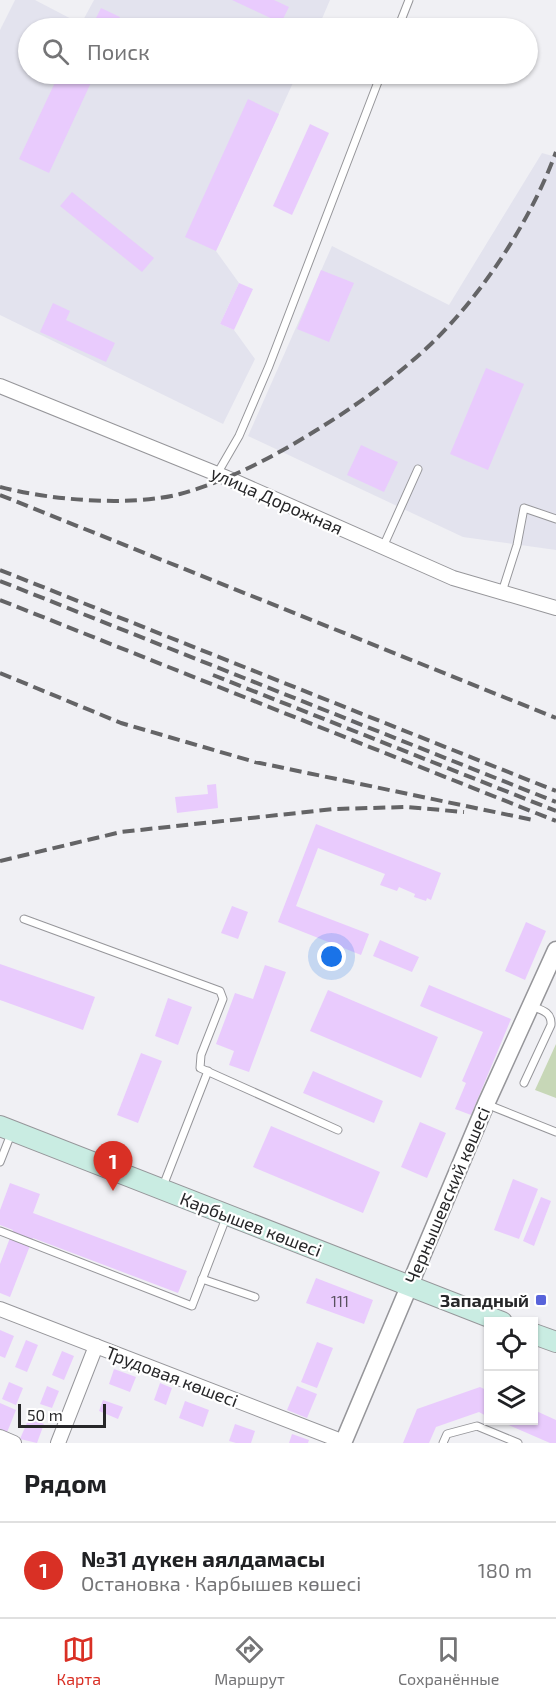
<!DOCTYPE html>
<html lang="ru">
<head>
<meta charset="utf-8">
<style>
  :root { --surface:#fff; --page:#f6f6f6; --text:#202124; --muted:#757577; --line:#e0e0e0; --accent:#d93025 }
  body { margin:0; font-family:"Exo 2",sans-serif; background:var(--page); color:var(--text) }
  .controls { position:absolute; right:18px; bottom:18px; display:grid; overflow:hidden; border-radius:0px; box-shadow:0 2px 4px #0004 }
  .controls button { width:54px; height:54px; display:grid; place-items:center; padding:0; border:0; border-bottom:2px solid var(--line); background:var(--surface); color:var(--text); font:30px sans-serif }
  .scale { position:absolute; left:18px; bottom:15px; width:88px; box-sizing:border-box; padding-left:6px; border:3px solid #272729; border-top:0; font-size:16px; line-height:21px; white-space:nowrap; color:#272729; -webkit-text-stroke:4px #fff; paint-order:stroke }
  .you { position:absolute; left:332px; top:957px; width:21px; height:21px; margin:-15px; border:4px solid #fff; border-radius:50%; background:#1a73e8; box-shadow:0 0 0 9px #1a73e833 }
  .badge { display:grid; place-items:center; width:39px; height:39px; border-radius:50%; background:var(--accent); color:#fff; font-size:20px; font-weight:700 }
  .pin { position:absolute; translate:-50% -50px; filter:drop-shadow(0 2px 3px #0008) }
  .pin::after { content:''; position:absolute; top:32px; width:21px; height:18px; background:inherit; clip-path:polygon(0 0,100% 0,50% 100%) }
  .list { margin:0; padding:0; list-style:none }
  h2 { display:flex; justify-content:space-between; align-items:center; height:78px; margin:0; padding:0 24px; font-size:26px }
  h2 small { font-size:20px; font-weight:400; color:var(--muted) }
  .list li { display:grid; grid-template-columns:39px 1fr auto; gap:18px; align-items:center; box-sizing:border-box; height:96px; padding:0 24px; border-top:2px solid var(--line) }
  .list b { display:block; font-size:22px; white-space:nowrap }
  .list p { margin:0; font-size:20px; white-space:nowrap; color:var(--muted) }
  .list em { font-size:20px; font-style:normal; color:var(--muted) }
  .icon { flex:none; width:33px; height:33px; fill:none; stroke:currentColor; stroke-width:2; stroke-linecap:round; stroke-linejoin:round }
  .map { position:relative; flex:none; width:556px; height:1443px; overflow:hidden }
  .search { position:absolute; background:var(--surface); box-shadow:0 2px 4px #0004; left:18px; right:18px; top:18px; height:66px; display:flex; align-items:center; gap:15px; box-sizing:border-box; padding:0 21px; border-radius:33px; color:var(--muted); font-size:22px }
  .sheet { height:174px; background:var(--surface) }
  nav { display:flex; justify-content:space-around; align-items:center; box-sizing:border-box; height:84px; border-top:2px solid var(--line); background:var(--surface); font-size:16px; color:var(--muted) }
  nav a { display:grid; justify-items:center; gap:3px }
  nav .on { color:var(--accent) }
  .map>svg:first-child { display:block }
</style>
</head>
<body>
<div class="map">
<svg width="556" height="1443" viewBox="0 0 556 1443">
  <rect width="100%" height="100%" fill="#f0f0f4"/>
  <!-- built -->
  <g fill="#e3e3ee">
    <polygon points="15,0 35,0 81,24 94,0 330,0 318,28 28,28 28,74 297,74 216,251 239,283 220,324 234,330 255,359 223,424 0,315 0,30"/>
    <polygon points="542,153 556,157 556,550 463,537 248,436 332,246 449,305"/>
  </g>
  <!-- green -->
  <polygon fill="#c7d7b7" points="556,1044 556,1098 535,1090"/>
  <!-- building -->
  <g fill="#e9cbfd">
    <polygon points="232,0 274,0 289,7 281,23"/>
    <polygon points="101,8 120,17 115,28 79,28 81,24 91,28"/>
    <polygon points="148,18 167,28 142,28"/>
    <polygon points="59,74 95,74 49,173 19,159"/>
    <polygon points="248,99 279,114 216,251 185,237"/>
    <polygon points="310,124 329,133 292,215 273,206"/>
    <polygon points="72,192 154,258 142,272 60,206"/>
    <polygon points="321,270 354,283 329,342 297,329"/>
    <polygon points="239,283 253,289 234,330 220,324"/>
    <polygon points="53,303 70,311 66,320 115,343 106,362 40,332"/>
    <polygon points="486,368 524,384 488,470 450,454"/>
    <polygon points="361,445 398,462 384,492 347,475"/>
    <polygon points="216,784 218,808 177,813 175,797 208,794 207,785"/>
    <polygon points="316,824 441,873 431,900 427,898 426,901 414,897 415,894 399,887 397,891 380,885 385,874 318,848 296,906 369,934 361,955 278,922"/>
    <polygon points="232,906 248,912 238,939 221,933"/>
    <polygon points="526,922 546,931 525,980 505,971"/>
    <polygon points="380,940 419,957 412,972 373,956"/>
    <polygon points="0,964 95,997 83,1030 0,1000"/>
    <polygon points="265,965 286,972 249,1072 229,1065 234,1051 216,1044 235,993 253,999"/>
    <polygon points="429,985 511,1019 471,1115 455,1109 466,1083 462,1081 483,1032 420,1006"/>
    <polygon points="328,990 438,1037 421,1078 310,1031"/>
    <polygon points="168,998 192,1007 178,1045 155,1036"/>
    <polygon points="141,1053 162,1061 138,1123 117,1115"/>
    <polygon points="313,1071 383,1101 374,1123 303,1093"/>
    <polygon points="420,1122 446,1133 427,1178 401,1167"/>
    <polygon points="271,1126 380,1172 363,1213 253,1167"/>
    <polygon points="513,1179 538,1189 519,1239 494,1230"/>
    <polygon points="10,1183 40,1194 33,1213 187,1271 178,1293 33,1238 10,1297 0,1293 0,1264 13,1230 0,1225 0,1210"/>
    <polygon points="541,1197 551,1201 534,1246 523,1241"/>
    <polygon points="316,1278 373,1300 364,1324 306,1303"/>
    <polygon points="0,1330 14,1336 5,1358 0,1356"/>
    <polygon points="26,1340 38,1345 27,1372 15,1367"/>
    <polygon points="317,1342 333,1348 317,1388 301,1382"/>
    <polygon points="62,1351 74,1356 64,1380 52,1375"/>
    <polygon points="114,1369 136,1377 130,1392 109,1384"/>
    <polygon points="9,1382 23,1388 16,1405 2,1399"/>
    <polygon points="160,1383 172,1388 166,1405 154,1400"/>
    <polygon points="47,1386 59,1391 52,1408 40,1404"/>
    <polygon points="297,1386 317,1394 307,1418 287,1410"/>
    <polygon points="480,1387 488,1391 488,1417 479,1412 436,1427 429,1443 403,1443 417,1409"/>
    <polygon points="103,1400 123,1407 118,1419 99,1411"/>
    <polygon points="185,1401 209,1410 203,1427 179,1418"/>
    <polygon points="0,1403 16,1410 6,1435 0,1432"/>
    <polygon points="534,1410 556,1420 556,1443 550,1443 497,1420 534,1420"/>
    <polygon points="29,1418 44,1424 37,1443 20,1439"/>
    <polygon points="235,1424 255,1431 251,1443 236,1443 229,1441"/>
    <polygon points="292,1434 309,1440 308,1443 289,1443"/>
  </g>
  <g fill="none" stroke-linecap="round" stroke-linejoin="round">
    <defs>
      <g id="service">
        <polyline points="398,28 409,0"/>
        <polyline points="217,474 239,436 269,366 381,74"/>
        <polyline points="383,547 418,469"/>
        <polyline points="502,592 517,545 524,508 556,519"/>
        <polyline points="24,919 220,991 223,999 201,1055 200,1068 338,1130"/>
        <path d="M524,1083L551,1025C552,1012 542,1010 531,1006"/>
        <polyline points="486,1104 556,1132"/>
        <polyline points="0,1162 11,1134"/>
        <polyline points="163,1186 208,1071"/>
        <polyline points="0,1231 192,1306 226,1218"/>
        <polyline points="202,1279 255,1297"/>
        <polyline points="443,1443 447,1434 477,1426 518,1443"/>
      </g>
      <g id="minor">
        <polyline points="0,386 227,478 453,578 556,608"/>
        <polyline points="0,1309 344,1442"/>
        <polyline points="0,1437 14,1443"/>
        <polyline points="58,1443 96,1346"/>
      </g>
      <polyline id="tertiary" points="343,1443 486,1104 556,950"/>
      <g id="secondary">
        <polyline points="0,1126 502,1322"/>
        <polyline points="534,1334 556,1342"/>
      </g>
    </defs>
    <!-- service casing -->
    <use href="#service" stroke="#96969a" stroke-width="9"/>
    <!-- minor casing -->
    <use href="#minor" stroke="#96969a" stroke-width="16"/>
    <!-- tertiary casing -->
    <use href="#tertiary" stroke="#96969a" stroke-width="19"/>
    <!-- secondary casing -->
    <use href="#secondary" stroke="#96969a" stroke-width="22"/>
    <!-- service -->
    <use href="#service" stroke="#fff" stroke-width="7"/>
    <!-- minor -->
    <use href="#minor" stroke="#fff" stroke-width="14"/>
    <!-- tertiary -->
    <use href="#tertiary" stroke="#fff" stroke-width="16"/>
    <!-- secondary -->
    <use href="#secondary" stroke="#c9ece2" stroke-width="20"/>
    <!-- rail -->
    <g stroke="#646466" stroke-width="4" stroke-dasharray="12 6" stroke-linecap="butt">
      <path d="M0,487C50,500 129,507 180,494C228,481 273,457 315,431C356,406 396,377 431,344C483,294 531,220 556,152"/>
      <polyline points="0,495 556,718"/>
      <polyline points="0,570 556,791"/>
      <polyline points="0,581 556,802"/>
      <polyline points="0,600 556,821"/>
      <polyline points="0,673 121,723 255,762 533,820"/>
      <polyline points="213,675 556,811"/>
      <polyline points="0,861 121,832 334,809 406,807 464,812"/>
    </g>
  </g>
  <!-- markers -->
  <rect fill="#5863da" stroke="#fff" stroke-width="2" x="535" y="1294" width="12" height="12" rx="3"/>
  <g text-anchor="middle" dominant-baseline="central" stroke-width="4.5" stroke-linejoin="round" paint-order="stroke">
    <!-- number labels -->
    <g font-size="15" fill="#58505e">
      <text x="340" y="1301">111</text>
    </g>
    <!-- street labels -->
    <g font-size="18" fill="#272729" stroke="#fff">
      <text transform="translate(277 500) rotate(24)">улица Дорожная</text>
      <text transform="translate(447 1195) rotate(-67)">Чернышевский көшесі</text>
      <text transform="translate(251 1224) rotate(21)">Карбышев көшесі</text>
      <text transform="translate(172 1376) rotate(21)">Трудовая көшесі</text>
    </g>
    <!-- poi labels -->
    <g font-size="18" font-weight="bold" fill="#272729" stroke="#fff" text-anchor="end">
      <text x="529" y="1300">Западный</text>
    </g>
  </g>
</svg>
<div class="controls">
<button><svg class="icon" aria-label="locate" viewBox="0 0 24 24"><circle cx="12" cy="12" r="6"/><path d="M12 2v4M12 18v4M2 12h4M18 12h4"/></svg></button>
<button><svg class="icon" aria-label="layers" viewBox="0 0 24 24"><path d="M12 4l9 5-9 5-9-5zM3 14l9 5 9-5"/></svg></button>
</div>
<div class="scale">50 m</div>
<div class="you"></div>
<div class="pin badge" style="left:113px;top:1191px">1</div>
<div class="search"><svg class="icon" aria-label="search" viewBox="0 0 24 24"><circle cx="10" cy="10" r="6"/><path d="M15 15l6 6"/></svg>Поиск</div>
</div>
<section class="sheet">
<h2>Рядом<small></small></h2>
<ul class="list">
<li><span class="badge">1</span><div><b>№31 дүкен аялдамасы</b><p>Остановка · Карбышев көшесі</p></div><em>180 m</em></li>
</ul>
</section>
<nav>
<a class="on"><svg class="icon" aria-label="map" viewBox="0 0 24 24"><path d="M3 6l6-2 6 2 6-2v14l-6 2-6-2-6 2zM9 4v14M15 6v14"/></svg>Карта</a>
<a><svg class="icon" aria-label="directions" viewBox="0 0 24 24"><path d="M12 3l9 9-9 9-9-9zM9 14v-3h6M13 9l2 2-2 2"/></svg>Маршрут</a>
<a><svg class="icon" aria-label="saved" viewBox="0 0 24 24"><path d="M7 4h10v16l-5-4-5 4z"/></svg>Сохранённые</a>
</nav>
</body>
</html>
